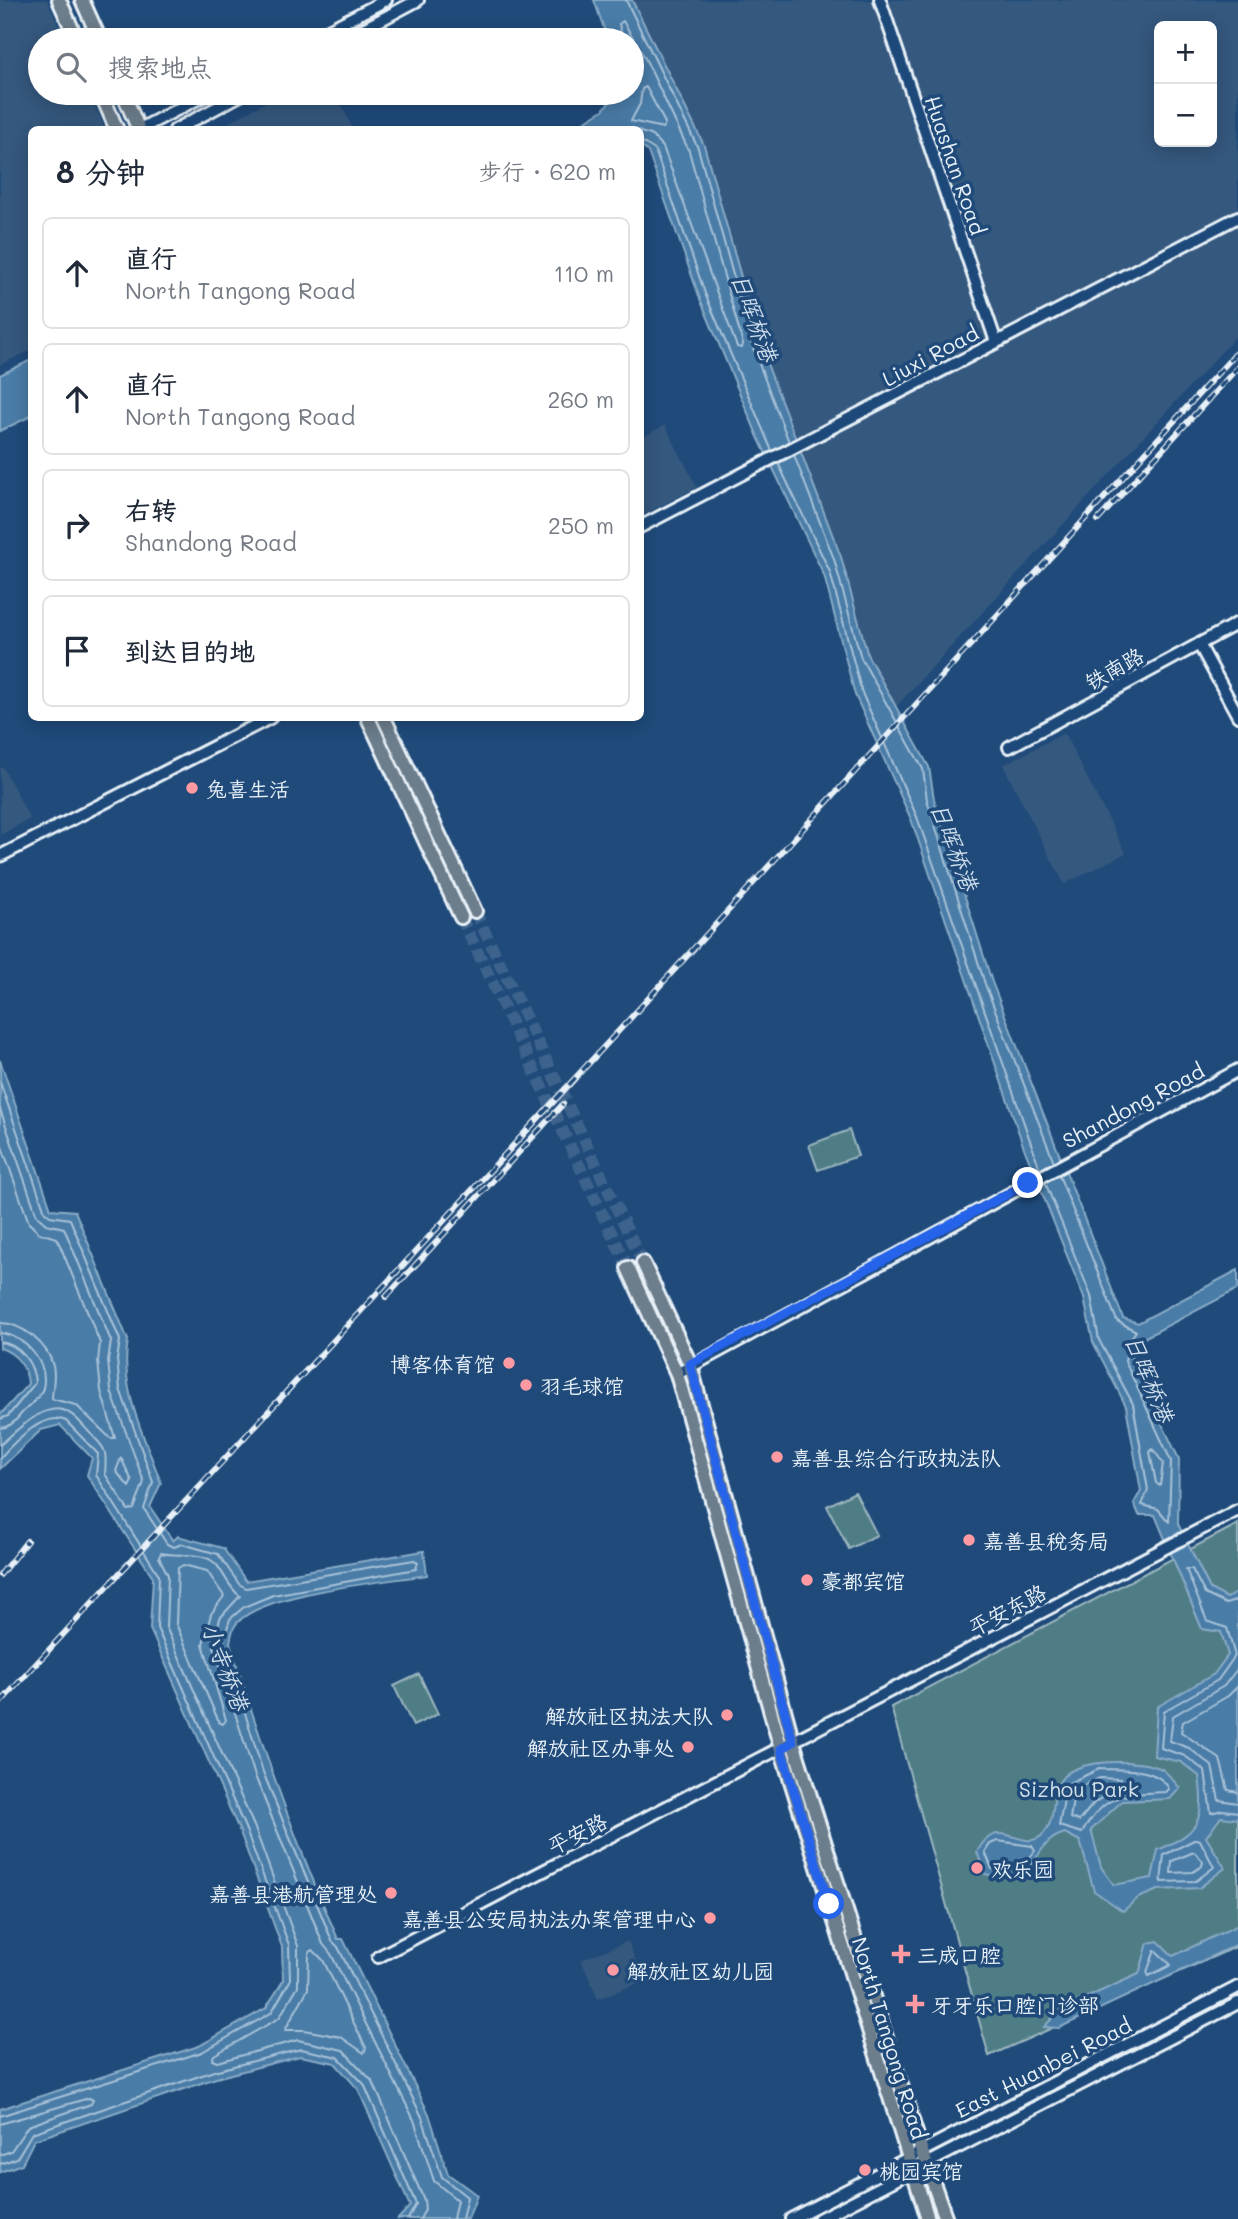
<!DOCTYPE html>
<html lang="zh">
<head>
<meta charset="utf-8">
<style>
  :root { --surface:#fff; --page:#f6f6f7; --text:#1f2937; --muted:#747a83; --line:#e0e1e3 }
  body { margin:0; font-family:Mali,"LXGW WenKai TC",sans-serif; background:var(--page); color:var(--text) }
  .controls { position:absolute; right:21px; top:21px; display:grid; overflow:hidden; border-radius:10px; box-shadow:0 4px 18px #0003 }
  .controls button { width:63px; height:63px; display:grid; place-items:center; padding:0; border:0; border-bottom:2px solid var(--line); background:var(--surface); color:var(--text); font:35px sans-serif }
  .stop { position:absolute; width:21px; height:21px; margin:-16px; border:5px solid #2563eb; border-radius:50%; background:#fff }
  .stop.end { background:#2563eb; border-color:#fff; box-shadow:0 2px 7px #0008 }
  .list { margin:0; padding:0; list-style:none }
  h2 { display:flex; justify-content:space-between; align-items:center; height:91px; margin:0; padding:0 28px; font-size:30px }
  h2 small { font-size:23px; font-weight:400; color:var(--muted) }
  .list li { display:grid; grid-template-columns:46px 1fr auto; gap:21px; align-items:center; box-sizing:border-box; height:112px; margin:0 14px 14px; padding:0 14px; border:2px solid var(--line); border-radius:10px }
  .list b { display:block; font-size:26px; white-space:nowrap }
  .list p { margin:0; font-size:23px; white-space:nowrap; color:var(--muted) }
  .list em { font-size:23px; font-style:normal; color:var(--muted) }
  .icon { flex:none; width:38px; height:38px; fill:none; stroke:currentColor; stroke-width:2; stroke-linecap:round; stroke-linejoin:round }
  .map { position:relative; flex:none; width:1238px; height:2219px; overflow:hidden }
  .search { position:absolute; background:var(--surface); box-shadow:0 4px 18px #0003; left:28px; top:28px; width:616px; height:77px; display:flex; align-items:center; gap:18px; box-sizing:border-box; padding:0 24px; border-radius:38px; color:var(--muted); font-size:26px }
  .panel { position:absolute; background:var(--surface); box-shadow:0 4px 18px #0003; left:28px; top:126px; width:616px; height:595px; border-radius:10px }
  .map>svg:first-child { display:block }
</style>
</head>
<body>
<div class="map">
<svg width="1238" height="2219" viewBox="0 0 1238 2219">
  <rect width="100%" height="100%" fill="#1f4a7a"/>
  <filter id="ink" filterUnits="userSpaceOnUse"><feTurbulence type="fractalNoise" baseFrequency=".0143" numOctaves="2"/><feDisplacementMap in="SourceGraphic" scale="14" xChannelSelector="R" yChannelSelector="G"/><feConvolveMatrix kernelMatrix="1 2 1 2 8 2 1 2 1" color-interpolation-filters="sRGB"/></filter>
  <g filter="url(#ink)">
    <!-- built -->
    <g fill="#35587e" fill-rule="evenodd">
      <polygon points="0,0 47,0 65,40 40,40 40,93 89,93 105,129 32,130 31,350 0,365"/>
      <path d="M628,0H1238V334L894,709L870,664ZM1159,26H1212V142H1159Z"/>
      <polygon points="282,93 336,93 353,129 217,129"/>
      <polygon points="665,425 697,487 641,516 641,438"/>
      <polygon points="1064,733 1126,853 1064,884 1003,765"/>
      <polygon points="3,767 30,819 0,835 0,769"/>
      <polygon points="628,1941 644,1981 598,1999 581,1960"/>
    </g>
    <!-- green -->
    <g fill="#507d86" stroke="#9cb7bf" stroke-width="2">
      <polygon points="849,1130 858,1156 818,1170 809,1145"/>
      <polygon points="855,1492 877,1535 849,1549 827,1506"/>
      <polygon points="1238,1524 1238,1946 989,2056 891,1707"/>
      <polygon points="419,1674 438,1714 413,1726 394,1686"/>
    </g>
    <!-- water -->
    <g fill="#497ca7" stroke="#89abc7" stroke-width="2">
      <path d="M594,0H632L704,145L761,348L841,557L868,656L929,767L934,799L992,982L1123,1318L1138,1323L1238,1270V1289L1136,1342L1131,1359L1179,1459L1178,1524L1210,1589L1227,1598L1238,1592V1819L1221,1817L1206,1837L1225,1868L1199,1888L1158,1890L1138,1898L1123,1911L1094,1891L1080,1841L1065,1833C1028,1843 1044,1887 985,1874L977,1852C998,1812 1021,1853 1041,1836C1058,1821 1050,1797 1060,1781C1074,1757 1141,1759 1162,1769C1168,1773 1175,1783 1180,1788L1170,1799L1122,1801L1091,1830L1101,1867L1114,1885L1152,1878L1158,1850C1199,1832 1205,1821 1199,1776L1181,1762L1154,1756L1157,1707L1214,1674L1228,1655L1221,1632L1202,1629L1155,1515H1139L1134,1503L1141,1491L1126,1406L1093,1342L1084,1298L1024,1148L911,819L855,695L824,575L758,437L700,299L648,152L641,146L640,130H571L603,110L617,93H632V40H608Z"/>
      <polygon points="31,360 31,416 0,431 0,375"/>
      <path d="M0,1060L51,1209L75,1211L128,1340C119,1390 145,1437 161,1483L150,1507L173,1541L178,1536L223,1548L246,1581L424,1551L427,1575C384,1582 264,1592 237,1623C232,1628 231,1636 230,1643C261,1744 295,1842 338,1939H343L429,2114L448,2174L477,2195L468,2219H398L410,2206L358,2089L335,2063L300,2056L216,2078L34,2140L22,2164L0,2172V2109L199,2046L266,2008L283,1981L282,1947L240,1832L150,1629L153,1577L87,1475L92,1458L60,1425L41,1430L0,1469V1415L28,1384C27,1367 16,1353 0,1348Z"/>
      <polygon points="1238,1925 1238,1944 1059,2028 1044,2027 1061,2009 1139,1974 1148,1943 1158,1941 1173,1956"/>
    </g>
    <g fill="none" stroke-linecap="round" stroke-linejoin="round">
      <!-- shore -->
      <g stroke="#a8c2d8" stroke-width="2">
        <polyline points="626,0 698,148 754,351 789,442"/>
        <polyline points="623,40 619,24 623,21 646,60 689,151 743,344 742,348 737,347 663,147 651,135 640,132"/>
        <polygon points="646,87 665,123 663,128 631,121 640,104 642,89"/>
        <polyline points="640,141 655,150 706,296 772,451"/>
        <polyline points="794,455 834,559 861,658 923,769 927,800 985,984 1054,1162"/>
        <polyline points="778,463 830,572 862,693 917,817 1040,1169"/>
        <polyline points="0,1082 45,1212 50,1216 70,1219 120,1340 117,1360 120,1389 153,1482 144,1509 167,1544 174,1547 182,1544 218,1554 239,1584 246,1588 414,1560 418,1562 416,1569 273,1595 244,1607 230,1619 223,1641 263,1772 332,1941 338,1947 422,2117 442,2177 467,2197 462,2219"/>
        <path d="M0,1109L37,1216L46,1224L64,1228L111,1341L108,1361L111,1391L144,1482L134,1509L128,1510L105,1474C107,1449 106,1449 89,1432C83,1426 77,1417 69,1413C47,1398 15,1432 0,1445"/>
        <path d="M0,1141L29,1223L39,1233L57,1238L100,1343L98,1361L101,1391L115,1438H110L76,1405L52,1399C52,1389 56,1377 53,1366C48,1344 22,1323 0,1323"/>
        <polyline points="1045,1182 1091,1296 1099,1340 1133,1404 1148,1490 1142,1505 1158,1509 1169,1522 1171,1461 1125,1361 1129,1341 1136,1331 1117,1321 1059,1175"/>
        <path d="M0,1333C24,1335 49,1363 43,1388C41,1397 29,1406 22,1413C15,1421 11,1427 0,1428"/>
        <path d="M0,1342C20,1344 34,1364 35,1383L8,1416L0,1419"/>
        <polygon points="1153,1449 1163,1463 1160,1486 1156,1483 1150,1452"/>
        <path d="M0,1458C14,1442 43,1411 66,1421L98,1454L96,1475L159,1575L157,1628L246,1830L289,1945L290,1981L271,2013L202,2052L0,2116"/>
        <polygon points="121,1458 132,1481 129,1487 116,1471"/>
        <polygon points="183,1565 207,1571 224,1596 211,1614 203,1644 226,1720 223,1724 219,1722 176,1624 178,1568"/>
        <polyline points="1238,1600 1226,1604 1205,1594 1192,1569 1186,1569 1207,1621 1227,1628 1235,1656 1218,1680 1164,1711 1161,1748 1185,1756 1205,1771 1211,1813 1222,1810 1238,1812"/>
        <polyline points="1238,1668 1224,1686 1173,1716 1170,1741 1189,1748 1212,1766 1219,1800 1238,1803"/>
        <polyline points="1238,1686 1228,1696 1183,1722 1181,1732 1220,1759 1228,1790 1238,1792"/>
        <path d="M1099,1769C1122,1770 1158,1766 1169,1789L1166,1792C1123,1794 1105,1793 1082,1833L1059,1826L1067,1784Z"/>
        <polygon points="1100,1778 1121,1779 1123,1783 1094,1803 1079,1821 1070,1818 1075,1789"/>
        <polygon points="1196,1839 1200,1840 1214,1867 1196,1881 1161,1882 1164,1855"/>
        <path d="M998,1841L1032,1846L1035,1851C1024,1866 1011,1873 992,1869L985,1852L990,1844Z"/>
        <polygon points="1194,1852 1203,1861 1202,1866 1193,1872 1171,1873 1172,1861"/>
        <polygon points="313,1950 323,1960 366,2048 364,2053 341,2037 304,2030 285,2030 308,1989 309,1953"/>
        <polygon points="1155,1950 1171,1965 1149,1976 1147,1972"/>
        <polyline points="0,2124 89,2098 93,2100 91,2104 28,2126 11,2151 0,2155"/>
        <polyline points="0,2164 17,2158 32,2133 214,2071 301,2049 338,2057 364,2084 416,2204 408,2219"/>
        <path d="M420,2219L425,2210L424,2200L373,2082L343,2050L298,2040L217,2062L212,2060L214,2055L279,2018L298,1986V1946L254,1826L166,1627L168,1575L159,1557L161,1553C176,1557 203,1551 216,1564C225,1575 229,1588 240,1596L220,1618L214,1647L255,1776L323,1944L331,1954L414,2120L434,2181L457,2200L453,2219"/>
      </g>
      <!-- major-tunnel -->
      <g stroke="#3d638d" stroke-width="12" stroke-dasharray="12 6" stroke-linecap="butt">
        <polyline points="475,911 643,1263"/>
        <polyline points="461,917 628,1268"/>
      </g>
      <defs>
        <g id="minor">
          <polyline points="880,0 996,342"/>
          <polyline points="309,40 386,0"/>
          <polyline points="343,40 418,0"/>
          <polyline points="138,130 209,93"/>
          <polyline points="175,130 244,93"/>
          <polyline points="640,527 1238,217"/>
          <polyline points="1199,644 1238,716"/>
          <polyline points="1009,747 1238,623"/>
          <polyline points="0,856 270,718"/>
          <polyline points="677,1374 1238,1070"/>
          <polyline points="378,1957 1238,1510"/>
          <polyline points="791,2219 1238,1987"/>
          <polyline points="819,2219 1238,2003"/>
        </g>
        <g id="major">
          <polyline points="59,0 77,40"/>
          <polyline points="82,0 100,40"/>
          <polyline points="101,93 117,130"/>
          <polyline points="123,93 139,130"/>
          <polyline points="368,718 461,917"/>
          <polyline points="384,718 475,911"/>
          <polyline points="643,1263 690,1364 793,1742 922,2152 946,2219"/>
          <polyline points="628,1268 677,1374 781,1749 928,2219"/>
        </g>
      </defs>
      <!-- minor casing -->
      <use href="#minor" stroke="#e8f1f8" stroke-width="16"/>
      <!-- major casing -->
      <use href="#major" stroke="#e8f1f8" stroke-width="18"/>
      <!-- minor -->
      <use href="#minor" stroke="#1f4a7a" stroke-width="10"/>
      <!-- major -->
      <use href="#major" stroke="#6c7d8b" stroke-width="12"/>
      <defs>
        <g id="rail">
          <polyline points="1098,520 1238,367"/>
          <polyline points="386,1297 563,1104"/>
          <polyline points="0,1575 27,1541"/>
          <polyline points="0,1703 625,1024 1238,351"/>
        </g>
      </defs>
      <!-- rail casing -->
      <use href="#rail" stroke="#e8f1f8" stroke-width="6"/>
      <!-- rail -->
      <use href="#rail" stroke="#1f4a7a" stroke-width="3.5" stroke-dasharray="10" stroke-linecap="butt"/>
    </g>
  </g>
  <g fill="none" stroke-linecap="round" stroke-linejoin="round" filter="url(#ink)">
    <!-- route -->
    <polyline stroke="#2563eb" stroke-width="9" points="829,1904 781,1749 793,1742 690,1364 1028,1183"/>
  </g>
  <!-- markers -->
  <g fill="#ff9aa2" stroke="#1f4a7a" stroke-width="2.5">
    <circle cx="192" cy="788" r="7"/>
    <circle cx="509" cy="1363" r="7"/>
    <circle cx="526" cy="1385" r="7"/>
    <circle cx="777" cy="1457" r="7"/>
    <circle cx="969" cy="1540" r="7"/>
    <circle cx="807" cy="1580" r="7"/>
    <circle cx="727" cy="1715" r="7"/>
    <circle cx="688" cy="1747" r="7"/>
    <circle cx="977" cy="1868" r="7"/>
    <circle cx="391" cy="1893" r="7"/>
    <circle cx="710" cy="1918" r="7"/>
    <path d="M897.5 1943.5h7v7h7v7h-7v7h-7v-7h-7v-7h7z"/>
    <circle cx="613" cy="1970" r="7"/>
    <path d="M911.5 1993.5h7v7h7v7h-7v7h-7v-7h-7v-7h7z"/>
    <circle cx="865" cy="2170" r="7"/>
  </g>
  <g text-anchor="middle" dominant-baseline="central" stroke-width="7" stroke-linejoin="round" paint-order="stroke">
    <!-- street labels -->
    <g font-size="21" fill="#e8f1f8" stroke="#1f4a7a">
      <text transform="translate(956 165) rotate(71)">Huashan Road</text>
      <text transform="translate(930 355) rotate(-28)">Liuxi Road</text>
      <text transform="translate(1114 668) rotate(-29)">铁南路</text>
      <text transform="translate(1133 1105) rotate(-28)">Shandong Road</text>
      <text transform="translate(1007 1609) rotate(-28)">平安东路</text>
      <text transform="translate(577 1833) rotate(-27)">平安路</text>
      <text transform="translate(890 2038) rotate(73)">North Tangong Road</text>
      <text transform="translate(1043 2067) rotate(-27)">East Huanbei Road</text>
    </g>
    <!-- poi labels -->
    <g font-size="21" fill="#e8f1f8" stroke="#1f4a7a" text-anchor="start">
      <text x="206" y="788">兔喜生活</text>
      <text x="495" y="1363" text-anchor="end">博客体育馆</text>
      <text x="540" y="1385">羽毛球馆</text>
      <text x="791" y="1457">嘉善县综合行政执法队</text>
      <text x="983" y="1540">嘉善县税务局</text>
      <text x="821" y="1580">豪都宾馆</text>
      <text x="713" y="1715" text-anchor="end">解放社区执法大队</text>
      <text x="674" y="1747" text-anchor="end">解放社区办事处</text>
      <text x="991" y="1868">欢乐园</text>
      <text x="377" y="1893" text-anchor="end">嘉善县港航管理处</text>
      <text x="696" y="1918" text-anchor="end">嘉善县公安局执法办案管理中心</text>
      <text x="917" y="1954">三成口腔</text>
      <text x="627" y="1970">解放社区幼儿园</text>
      <text x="931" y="2004">牙牙乐口腔门诊部</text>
      <text x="879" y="2170">桃园宾馆</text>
    </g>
    <!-- park labels -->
    <g font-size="21" fill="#d1e0e7" stroke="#1f4a7a">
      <text x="1079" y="1788">Sizhou Park</text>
    </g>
    <!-- water labels -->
    <g font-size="23" font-style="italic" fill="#d0dfec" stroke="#1f4a7a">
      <text transform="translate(755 317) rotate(70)">日晖桥港</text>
      <text transform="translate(955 846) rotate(69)">日晖桥港</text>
      <text transform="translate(1150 1378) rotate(68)">日晖桥港</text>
      <text transform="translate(226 1666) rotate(69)">小寺桥港</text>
    </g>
  </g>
</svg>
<div class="controls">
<button>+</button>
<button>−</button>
</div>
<div class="stop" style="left:829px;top:1904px"></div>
<div class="stop end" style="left:1028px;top:1183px"></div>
<div class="search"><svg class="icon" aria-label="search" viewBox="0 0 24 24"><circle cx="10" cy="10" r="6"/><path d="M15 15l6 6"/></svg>搜索地点</div>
<section class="panel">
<h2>8 分钟<small>步行 · 620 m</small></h2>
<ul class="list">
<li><svg class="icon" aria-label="ahead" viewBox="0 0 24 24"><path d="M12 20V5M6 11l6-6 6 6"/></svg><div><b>直行</b><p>North Tangong Road</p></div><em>110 m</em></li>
<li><svg class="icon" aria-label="ahead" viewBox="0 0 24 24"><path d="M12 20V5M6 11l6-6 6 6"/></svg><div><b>直行</b><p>North Tangong Road</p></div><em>260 m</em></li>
<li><svg class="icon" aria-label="right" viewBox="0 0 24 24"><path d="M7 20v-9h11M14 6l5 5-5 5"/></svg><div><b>右转</b><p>Shandong Road</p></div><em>250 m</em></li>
<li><svg class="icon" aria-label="arrive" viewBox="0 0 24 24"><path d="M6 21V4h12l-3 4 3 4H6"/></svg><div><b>到达目的地</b></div></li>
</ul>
</section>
</div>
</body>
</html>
